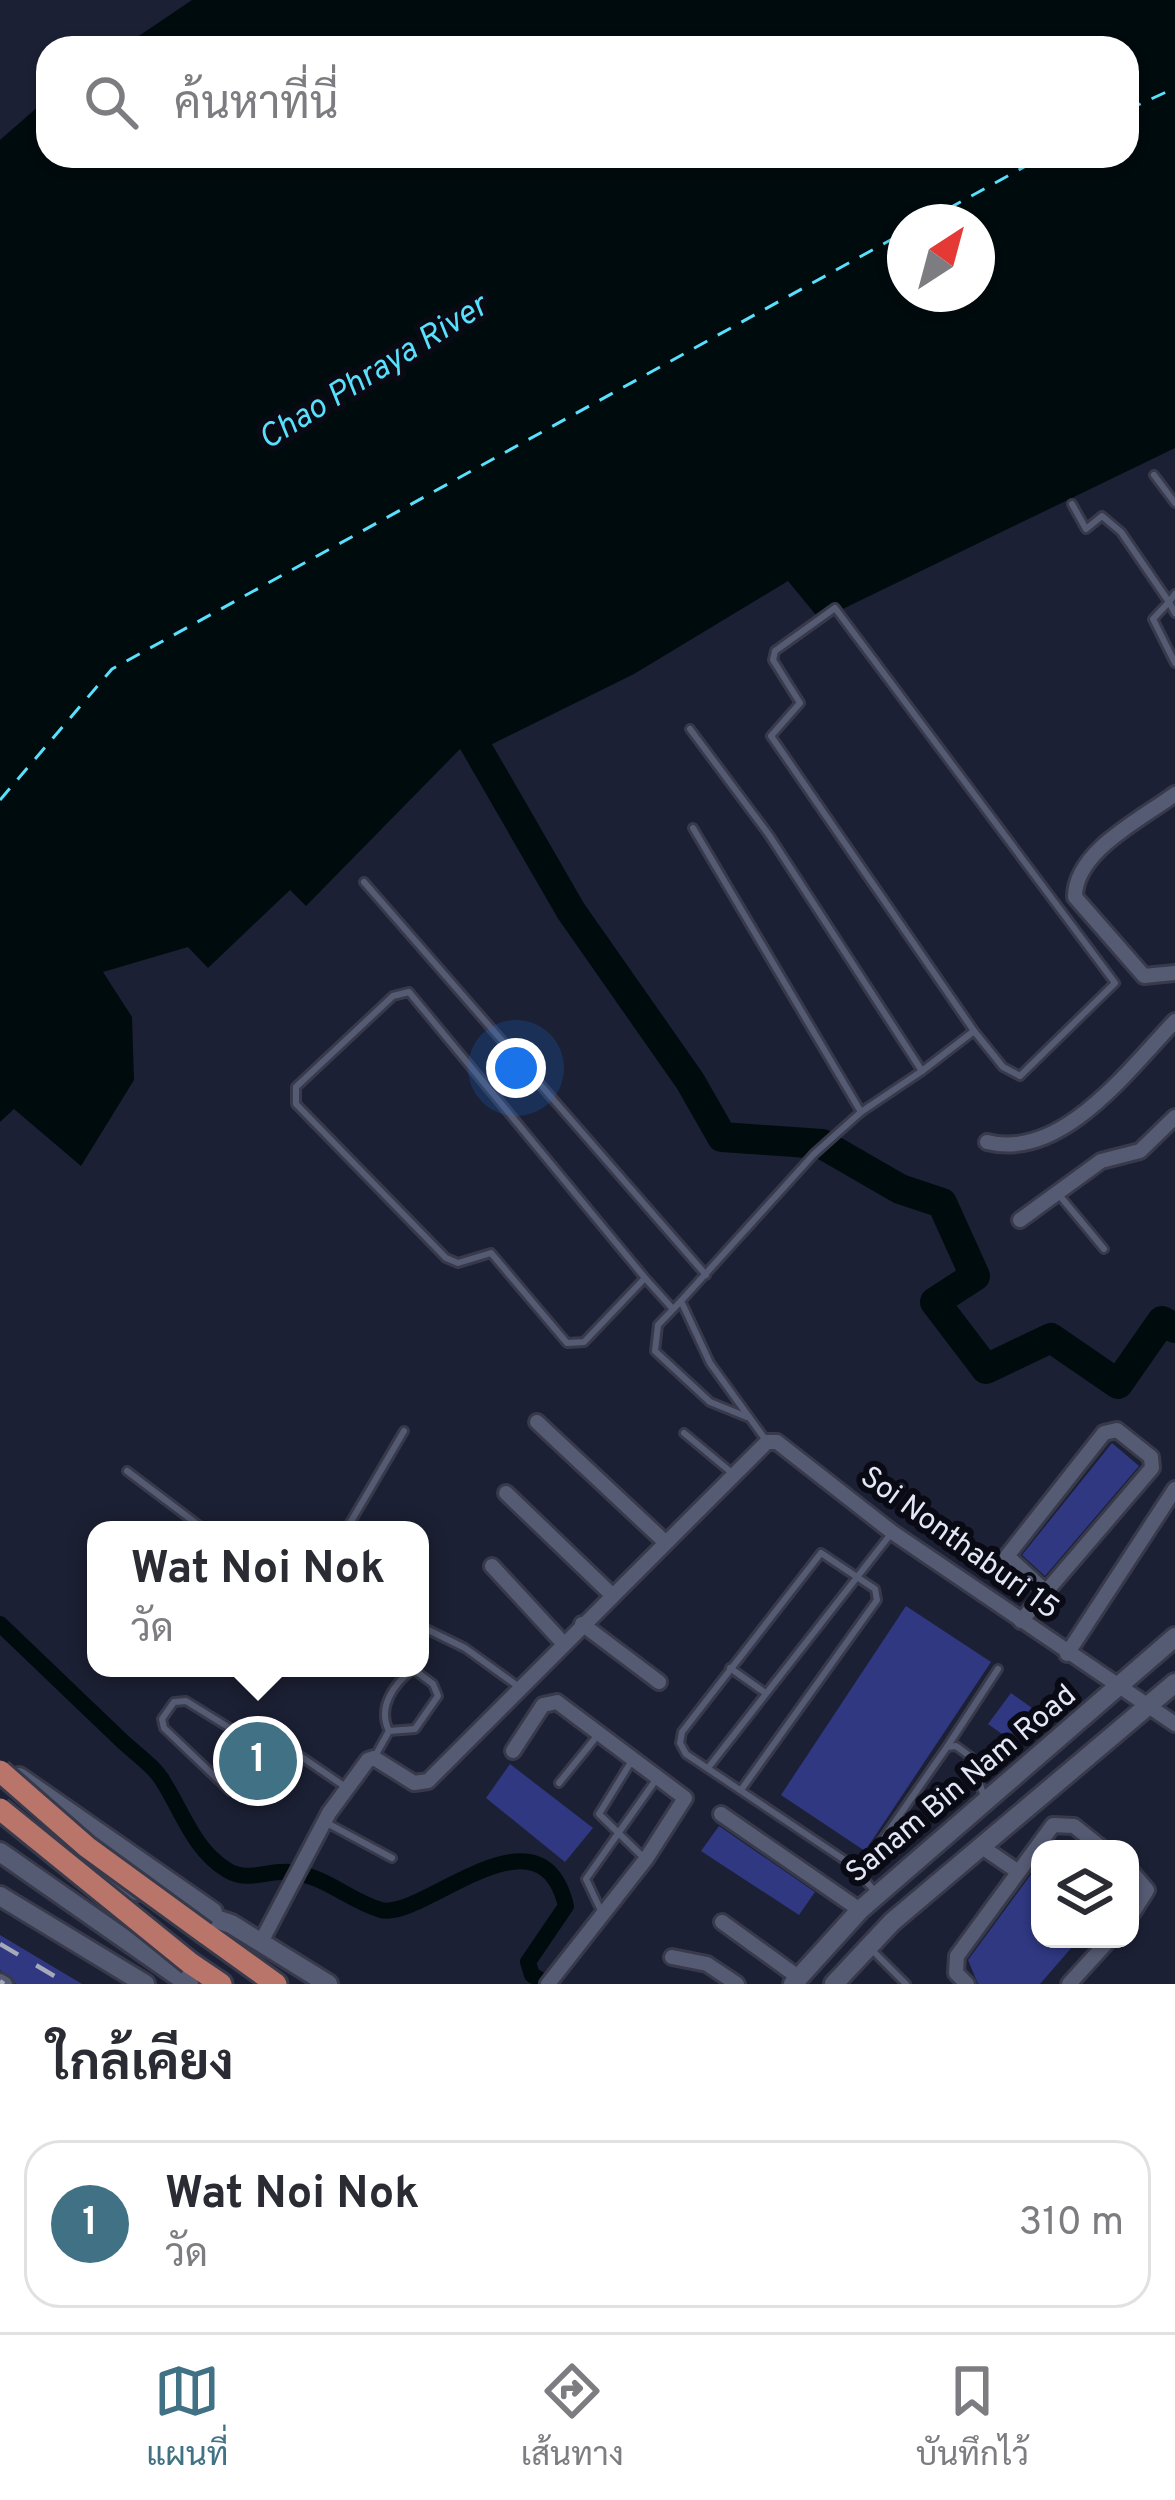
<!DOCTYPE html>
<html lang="th">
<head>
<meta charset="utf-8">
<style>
  :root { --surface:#fff; --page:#f7f7f7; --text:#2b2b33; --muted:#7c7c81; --line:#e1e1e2; --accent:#417184 }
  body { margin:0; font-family:Overpass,Sarabun,sans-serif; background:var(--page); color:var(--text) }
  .controls { position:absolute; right:36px; bottom:36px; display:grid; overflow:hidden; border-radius:24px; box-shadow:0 3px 9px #0004 }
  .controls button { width:108px; height:108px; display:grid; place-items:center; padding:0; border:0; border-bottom:3px solid var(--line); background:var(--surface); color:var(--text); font:60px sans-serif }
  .compass { position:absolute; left:887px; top:204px; width:108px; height:108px; border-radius:50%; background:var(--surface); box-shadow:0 3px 9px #0004; rotate:36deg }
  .you { position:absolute; left:516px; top:1068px; width:42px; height:42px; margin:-30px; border:9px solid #fff; border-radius:50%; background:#1a73e8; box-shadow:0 0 0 18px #1a73e833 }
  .badge { display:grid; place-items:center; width:78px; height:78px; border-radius:50%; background:var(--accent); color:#fff; font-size:39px; font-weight:700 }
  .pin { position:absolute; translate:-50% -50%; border:6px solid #fff; box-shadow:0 3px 12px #0006 }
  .popup { position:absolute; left:87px; top:1521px; width:342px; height:156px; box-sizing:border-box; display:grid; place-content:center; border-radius:24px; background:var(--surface); filter:drop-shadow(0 3px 9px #0005); font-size:39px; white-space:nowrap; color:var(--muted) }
  .popup b { font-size:45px; color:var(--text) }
  .popup::after { content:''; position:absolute; left:50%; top:100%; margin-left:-24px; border:24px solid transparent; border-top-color:var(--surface) }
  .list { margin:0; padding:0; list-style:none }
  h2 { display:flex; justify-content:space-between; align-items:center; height:156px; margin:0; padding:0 48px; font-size:51px }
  h2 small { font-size:39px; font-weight:400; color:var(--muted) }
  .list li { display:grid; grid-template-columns:78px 1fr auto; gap:36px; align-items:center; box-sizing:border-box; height:168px; margin:0 24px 24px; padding:0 24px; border:3px solid var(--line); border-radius:36px }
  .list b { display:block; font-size:45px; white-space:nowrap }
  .list p { margin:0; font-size:39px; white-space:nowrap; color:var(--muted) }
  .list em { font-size:39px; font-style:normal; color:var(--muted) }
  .icon { flex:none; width:66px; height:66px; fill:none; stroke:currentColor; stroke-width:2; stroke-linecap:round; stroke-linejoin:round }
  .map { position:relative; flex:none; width:1175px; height:1984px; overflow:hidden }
  .search { position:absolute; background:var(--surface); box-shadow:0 3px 9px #0004; left:36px; right:36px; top:36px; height:132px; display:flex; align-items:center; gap:30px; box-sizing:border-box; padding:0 42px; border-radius:36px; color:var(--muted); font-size:45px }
  .sheet { height:348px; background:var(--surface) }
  nav { display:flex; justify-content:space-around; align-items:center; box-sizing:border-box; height:168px; border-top:3px solid var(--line); background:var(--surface); font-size:33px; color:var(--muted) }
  nav a { display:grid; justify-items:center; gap:6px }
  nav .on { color:var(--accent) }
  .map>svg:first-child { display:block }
</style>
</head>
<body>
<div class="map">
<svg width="1175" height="1984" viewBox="0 0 1175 1984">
  <rect width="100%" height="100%" fill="#1c2034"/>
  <!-- water -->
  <path fill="#000b0e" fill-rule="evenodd" d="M192,0H1175V448L820,620L788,581L634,674L468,756L463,746L306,906L290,890L208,968L188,947L103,972L132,1017L134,1080L81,1166L14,1109L0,1122V140L48,98V156H1127V48H121ZM905,222H977V294H905Z"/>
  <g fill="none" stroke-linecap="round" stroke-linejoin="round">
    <!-- canal -->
    <path stroke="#000b0e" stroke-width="16" d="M0,1624C40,1662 79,1700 119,1738C133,1752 155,1766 164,1783C183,1813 194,1850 227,1870C248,1883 267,1870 289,1872C325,1875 349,1901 381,1910C422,1921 540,1798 566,1906L528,1962L532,1975L548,1984"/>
    <!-- river -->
    <polyline stroke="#000b0e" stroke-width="30" points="459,717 571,911 690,1081 722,1137 822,1144 900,1189 942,1203 975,1276 935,1302 986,1369 1051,1338 1118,1384 1162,1321 1175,1328"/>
    <!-- ferry -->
    <g stroke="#59e0fd" stroke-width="3" stroke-dasharray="15 12" stroke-linecap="butt">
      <polyline points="1127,110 1175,88"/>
      <polyline points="924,222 1044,156"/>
      <polyline points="0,800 112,669 905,232"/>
    </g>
  </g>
  <!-- building -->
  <g fill="#2f3881">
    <polygon points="1112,1443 1139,1466 1045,1576 1022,1555"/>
    <polygon points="906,1606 991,1662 865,1851 781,1795"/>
    <polygon points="1011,1693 1039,1713 1016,1744 988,1724"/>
    <polygon points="510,1764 593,1828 565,1862 486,1798"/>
    <polygon points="719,1826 815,1892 799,1915 701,1851"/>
    <polygon points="1040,1862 1040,1939 1079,1939 1040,1984 978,1984 968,1960"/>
    <polygon points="0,1935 82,1984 16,1984 0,1970"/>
  </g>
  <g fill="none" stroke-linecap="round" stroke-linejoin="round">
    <defs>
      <g id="service">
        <polyline points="1154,475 1175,503"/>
        <polyline points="1072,504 1086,529 1102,516 1121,532 1169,602 1153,619 1175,663"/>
        <polyline points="1175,594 1169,602 1175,613"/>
        <polyline points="690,729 769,835 922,1071 861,1112 814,1154 681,1301 710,1363 765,1439"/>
        <polyline points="693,828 861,1112"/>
        <polyline points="364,882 706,1275"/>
        <polyline points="922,1071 974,1031 771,736 800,703 773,660 775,651 835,608 1115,983 1020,1076 1003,1067 974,1031"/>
        <polyline points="1060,1196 1104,1249"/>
        <polyline points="645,1278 409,992 393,996 296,1087 296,1104 446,1258 458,1263 491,1253 567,1343 584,1342 645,1278 672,1308"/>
        <polyline points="681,1301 658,1325 655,1351 710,1402 747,1417"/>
        <polyline points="684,1433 732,1473"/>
        <polyline points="127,1471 205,1530"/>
        <polyline points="346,1530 404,1431"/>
        <polyline points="420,1626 465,1648 519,1687"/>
        <polyline points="730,1668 764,1692"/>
        <polyline points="947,1747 998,1669"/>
        <path d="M374,1758L389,1731C377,1707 394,1684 413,1669L433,1684L438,1696L415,1729L389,1731"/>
        <polyline points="631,1762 599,1814 643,1857"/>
        <polyline points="708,1768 890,1535"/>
        <polyline points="559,1783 597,1736"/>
        <polyline points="741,1790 877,1600 875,1589 821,1553 682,1732 680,1743 686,1754 852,1865 877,1894"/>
        <polyline points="230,1791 164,1728 162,1719 174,1702 186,1701 267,1751 290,1749 344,1786"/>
        <polyline points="325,1822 392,1858"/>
        <polyline points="860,1872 947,1747 956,1746 971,1757 985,1800"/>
        <polyline points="603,1915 586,1879 655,1781"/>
        <polyline points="871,1949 906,1984"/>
      </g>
      <g id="minor">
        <path d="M1175,794C1142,819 1075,851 1075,897L1144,976L1175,973"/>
        <path d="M987,1142C1062,1161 1129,1069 1175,1021"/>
        <polyline points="1020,1220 1101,1161 1140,1151 1175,1117"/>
        <polyline points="537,1422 665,1542"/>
        <polyline points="506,1493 612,1595"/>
        <polyline points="492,1566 563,1643"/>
        <polyline points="1021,1621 1152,1468 1151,1457 1117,1430 1104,1433 1007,1556 1046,1592"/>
        <polyline points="582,1624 659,1682"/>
        <polyline points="1067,1654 1175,1489"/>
        <polyline points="513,1751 543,1705 557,1702 685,1798 646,1859 548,1984"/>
        <polyline points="721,1814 860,1910"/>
        <polyline points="982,1847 1017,1871"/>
        <polyline points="1130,1870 1147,1890 1130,1917"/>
        <polyline points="722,1922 798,1977"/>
        <polyline points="261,1942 329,1813 368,1760 374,1758 414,1783 428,1781 767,1442 777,1442 892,1532 1175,1724"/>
        <polyline points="672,1957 707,1964 737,1984"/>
        <polyline points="0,1981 5,1984"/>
        <polyline points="967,1984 956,1973 957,1956 1053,1825 1074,1826 1103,1849"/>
        <polyline points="1069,1984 1110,1939"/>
      </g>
      <g id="secondary">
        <polyline points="19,1777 213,1912"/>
        <polyline points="0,1852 189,1984"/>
        <polyline points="66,1854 137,1891"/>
        <polyline points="0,1896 145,1984"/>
        <polyline points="174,1905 231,1924 328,1984"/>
        <polyline points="793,1984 860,1910 1175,1637"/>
        <polyline points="834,1984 892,1922 1175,1683"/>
      </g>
      <g id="primary">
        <polyline points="205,1933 276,1984"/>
        <polyline points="190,1963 221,1984"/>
      </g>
    </defs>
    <!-- service casing -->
    <use href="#service" stroke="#383a4b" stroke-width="12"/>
    <!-- minor casing -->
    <use href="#minor" stroke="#383a4b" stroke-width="20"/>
    <!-- secondary casing -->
    <use href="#secondary" stroke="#383a4b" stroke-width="24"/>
    <!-- primary casing -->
    <use href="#primary" stroke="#383a4b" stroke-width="27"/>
    <!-- service -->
    <use href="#service" stroke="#555b73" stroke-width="6"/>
    <!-- minor -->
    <use href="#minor" stroke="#555b73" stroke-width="14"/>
    <!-- secondary -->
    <use href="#secondary" stroke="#555b73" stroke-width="18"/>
    <!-- primary -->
    <use href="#primary" stroke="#ba756a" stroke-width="21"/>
    <!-- rail -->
    <g stroke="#a5a9b9" stroke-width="4.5" stroke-dasharray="21 21" stroke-linecap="butt">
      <polyline points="0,1944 68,1984"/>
      <polyline points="0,1981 4,1984"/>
    </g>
    <defs>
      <g id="primary-bridge">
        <polyline points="0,1771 87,1847 205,1933"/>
        <polyline points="0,1809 190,1963"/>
      </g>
    </defs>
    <!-- primary-bridge casing -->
    <use href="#primary-bridge" stroke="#383a4b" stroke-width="27" stroke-linecap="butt"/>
    <!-- primary-bridge -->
    <use href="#primary-bridge" stroke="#ba756a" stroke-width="21"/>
  </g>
  <g text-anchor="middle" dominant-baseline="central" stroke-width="12" stroke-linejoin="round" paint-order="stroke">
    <!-- street labels -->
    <g font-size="30" fill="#e4e8f6" stroke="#090a13">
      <text transform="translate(959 1544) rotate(36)">Soi Nonthaburi 15</text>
      <text transform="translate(962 1785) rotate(-40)">Sanam Bin Nam Road</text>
    </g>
    <!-- water labels -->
    <g font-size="33" font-style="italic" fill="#59e0fd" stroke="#090a13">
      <text transform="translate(374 374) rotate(-32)">Chao Phraya River</text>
    </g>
  </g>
</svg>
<div class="controls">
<button><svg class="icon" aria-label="layers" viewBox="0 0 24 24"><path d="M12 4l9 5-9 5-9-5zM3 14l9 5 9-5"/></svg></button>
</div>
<svg class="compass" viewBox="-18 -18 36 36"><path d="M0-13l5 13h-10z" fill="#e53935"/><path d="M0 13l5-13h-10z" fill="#7c7c81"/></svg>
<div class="you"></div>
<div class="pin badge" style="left:258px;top:1761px">1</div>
<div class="popup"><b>Wat Noi Nok</b>วัด</div>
<div class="search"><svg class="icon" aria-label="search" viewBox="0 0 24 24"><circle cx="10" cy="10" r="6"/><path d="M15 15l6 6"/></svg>ค้นหาที่นี่</div>
</div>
<section class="sheet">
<h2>ใกล้เคียง<small></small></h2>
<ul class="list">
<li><span class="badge">1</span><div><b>Wat Noi Nok</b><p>วัด</p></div><em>310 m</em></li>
</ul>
</section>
<nav>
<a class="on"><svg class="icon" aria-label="map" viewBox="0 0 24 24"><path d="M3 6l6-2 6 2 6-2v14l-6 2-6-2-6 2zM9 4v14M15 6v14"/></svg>แผนที่</a>
<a><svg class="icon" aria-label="directions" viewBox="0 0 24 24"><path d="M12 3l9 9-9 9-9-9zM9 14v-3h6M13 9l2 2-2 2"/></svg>เส้นทาง</a>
<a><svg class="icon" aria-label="saved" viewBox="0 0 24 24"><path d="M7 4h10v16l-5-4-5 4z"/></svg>บันทึกไว้</a>
</nav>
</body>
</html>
